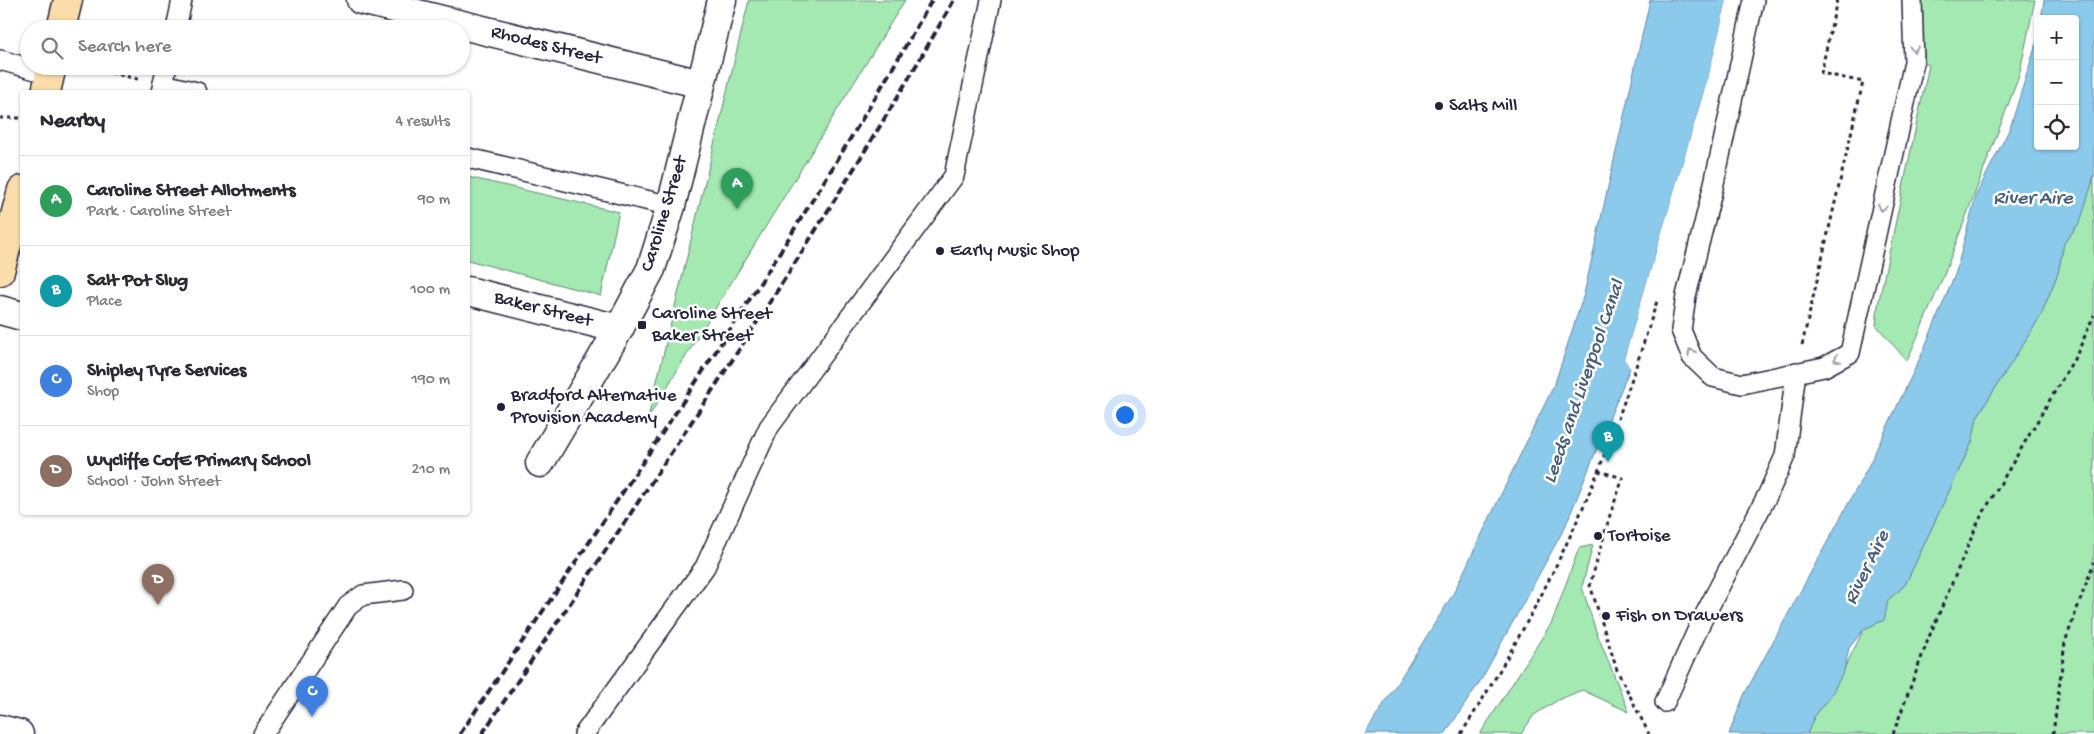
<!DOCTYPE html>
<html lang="en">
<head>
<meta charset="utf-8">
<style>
  :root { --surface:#fff; --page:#f2f2f3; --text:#2b2b33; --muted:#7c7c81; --line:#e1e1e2; --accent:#22223b }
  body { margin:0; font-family:"Gochi Hand",sans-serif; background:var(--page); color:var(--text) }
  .controls { position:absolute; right:15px; top:15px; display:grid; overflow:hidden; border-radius:5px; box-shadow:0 1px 4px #0004 }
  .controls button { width:45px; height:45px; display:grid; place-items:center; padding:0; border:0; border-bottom:1px solid var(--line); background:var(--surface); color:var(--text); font:25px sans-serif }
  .you { position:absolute; left:1124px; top:414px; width:18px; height:18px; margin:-12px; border:4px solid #fff; border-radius:50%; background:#1a73e8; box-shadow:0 0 0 8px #1a73e833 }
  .badge { display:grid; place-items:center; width:32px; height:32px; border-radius:50%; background:var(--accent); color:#fff; font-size:16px; font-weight:700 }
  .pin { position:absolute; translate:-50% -41px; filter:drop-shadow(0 1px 2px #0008) }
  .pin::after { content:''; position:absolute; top:26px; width:18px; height:15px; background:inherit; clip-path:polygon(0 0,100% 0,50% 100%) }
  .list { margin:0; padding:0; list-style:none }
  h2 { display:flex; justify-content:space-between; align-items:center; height:65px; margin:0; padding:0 20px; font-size:21px }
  h2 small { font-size:16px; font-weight:400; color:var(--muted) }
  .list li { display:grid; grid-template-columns:32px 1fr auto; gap:15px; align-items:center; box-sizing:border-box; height:90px; padding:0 20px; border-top:1px solid var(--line) }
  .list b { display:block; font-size:19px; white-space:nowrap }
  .list p { margin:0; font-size:16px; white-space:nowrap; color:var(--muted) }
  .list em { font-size:16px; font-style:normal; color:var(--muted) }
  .icon { flex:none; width:28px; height:28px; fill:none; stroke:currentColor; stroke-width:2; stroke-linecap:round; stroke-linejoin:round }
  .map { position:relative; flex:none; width:2094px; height:734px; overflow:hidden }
  .search { position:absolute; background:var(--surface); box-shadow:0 1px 4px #0004; left:20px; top:20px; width:450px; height:55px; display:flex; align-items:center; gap:12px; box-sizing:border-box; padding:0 18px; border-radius:28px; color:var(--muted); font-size:19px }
  .panel { position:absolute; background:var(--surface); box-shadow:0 1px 4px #0004; left:20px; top:90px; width:450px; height:425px; border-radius:5px }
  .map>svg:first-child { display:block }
</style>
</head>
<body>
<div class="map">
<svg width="2094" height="734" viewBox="0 0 2094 734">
  <rect width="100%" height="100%" fill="#fff"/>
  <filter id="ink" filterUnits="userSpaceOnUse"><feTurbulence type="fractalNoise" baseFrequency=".02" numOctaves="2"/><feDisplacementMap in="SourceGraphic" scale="10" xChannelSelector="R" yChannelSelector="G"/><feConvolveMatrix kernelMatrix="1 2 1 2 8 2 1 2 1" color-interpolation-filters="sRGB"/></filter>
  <g filter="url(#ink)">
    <!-- green -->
    <g fill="#a4e8b2" stroke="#638576">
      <polygon points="749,0 905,0 648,418"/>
      <polygon points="1918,0 2035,0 2019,76 1944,275 1907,361 1876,325 1878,305 1929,65 1917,59"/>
      <polygon points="2094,175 2094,734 1807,734 1814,717 1831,695 1864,629 1884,620 1888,600 1905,585 1972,442 1977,417 2040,317 2058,273 2064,243 2080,222"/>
      <polygon points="468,177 619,212 601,296 468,260"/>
      <polygon points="1593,545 1582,587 1596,631 1629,712 1582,690 1558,700 1534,715 1521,734 1480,734 1552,622 1579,548"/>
    </g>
    <!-- water -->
    <g fill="#8ccaec" stroke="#6287a5">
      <polygon points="1650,0 1727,0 1708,78 1624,359 1630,368 1565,527 1481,680 1445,734 1365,734 1452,596 1555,383 1584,294"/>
      <polygon points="2044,0 2094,0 2094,175 2090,190 2080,222 2064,243 2058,273 2040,317 1977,417 1972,442 1905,585 1888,600 1884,620 1864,629 1849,648 1844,671 1831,695 1814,717 1807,734 1729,734 1744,695 1866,471 1921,356 1956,272 1976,195 2010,128 2038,38 2038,146 2075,146 2075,19 2041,19"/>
    </g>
    <!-- pier -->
    <polygon fill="#fff" points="1727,0 1729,0 1710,78 1627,358 1631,365 1630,368 1624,359 1708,78"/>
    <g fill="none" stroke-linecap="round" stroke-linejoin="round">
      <defs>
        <g id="service">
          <polyline points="1754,0 1713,188 1686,296 1681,330 1692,357 1713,377 1742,384 1824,367 1850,353 1914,62 1912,0"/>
          <polyline points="176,29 182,0"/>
          <polyline points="0,60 50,74"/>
          <polyline points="163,84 197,92"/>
          <polyline points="161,92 167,66"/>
          <polyline points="468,158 671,206"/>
          <polyline points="1665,702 1701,622 1768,494 1785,456 1796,372"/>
          <polyline points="263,734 348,606 363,595 403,590"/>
          <polyline points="584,734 705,567 769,427 954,176 991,0"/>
        </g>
        <g id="minor">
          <polyline points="361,0 701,84"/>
          <polyline points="468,291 619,329"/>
          <polyline points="0,310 22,316"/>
          <polyline points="540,463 619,329 651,269 671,206 722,0"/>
          <polyline points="0,729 19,734"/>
        </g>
        <g id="primary">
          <polyline points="61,29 68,0"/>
          <polyline points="46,92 52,66"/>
          <polyline points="0,271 22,190"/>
        </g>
      </defs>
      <!-- service casing -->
      <use href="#service" stroke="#22223b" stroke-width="22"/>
      <!-- minor casing -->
      <use href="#minor" stroke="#22223b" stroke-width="31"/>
      <!-- primary casing -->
      <use href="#primary" stroke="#22223b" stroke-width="31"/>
      <!-- path -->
      <g stroke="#22223b" stroke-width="3" stroke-dasharray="4 4" stroke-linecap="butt">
        <polyline points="80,66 138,79"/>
        <polyline points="0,118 22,118"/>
        <polyline points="1802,345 1863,82 1821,73 1837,0"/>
        <polyline points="1598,471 1623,478 1610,515 1590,585 1617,670 1649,734"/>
        <path d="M1461,734C1514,650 1562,562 1599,469C1621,414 1639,358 1657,301"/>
        <polyline points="1893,734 1929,637 1979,520 2077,354 2094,315"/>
        <polyline points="2053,734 2065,642 2094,562"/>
      </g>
      <!-- service -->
      <use href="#service" stroke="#fff" stroke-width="19"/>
      <!-- minor -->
      <use href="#minor" stroke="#fff" stroke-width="28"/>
      <!-- primary -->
      <use href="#primary" stroke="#faddab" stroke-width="28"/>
      <!-- rail -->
      <g stroke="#22223b" stroke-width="4" stroke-dasharray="8 4" stroke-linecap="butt">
        <path d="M460,734C622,493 788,253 932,0"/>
        <path d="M482,734C644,493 810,253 954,0"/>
      </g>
    </g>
    <!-- one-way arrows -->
    <defs><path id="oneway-chevron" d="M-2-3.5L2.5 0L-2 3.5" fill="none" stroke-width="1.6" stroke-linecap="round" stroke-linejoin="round" transform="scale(1.25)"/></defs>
    <g stroke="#9c9ca7">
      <use href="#oneway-chevron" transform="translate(1914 49) rotate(88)"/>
      <use href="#oneway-chevron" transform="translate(1882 208) rotate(102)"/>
      <use href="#oneway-chevron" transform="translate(1691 352) rotate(-118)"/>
      <use href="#oneway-chevron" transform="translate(1837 359) rotate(151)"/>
    </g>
  </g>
  <!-- markers -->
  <g fill="#22223b" stroke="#fff" stroke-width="2">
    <circle cx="1439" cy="106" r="5"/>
    <circle cx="940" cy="251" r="5"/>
    <rect x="637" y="320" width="10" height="10" rx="2.5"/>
    <circle cx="501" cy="407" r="5"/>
    <circle cx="1598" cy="536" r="5"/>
    <circle cx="1606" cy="616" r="5"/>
  </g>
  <g text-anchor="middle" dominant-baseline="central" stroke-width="5" stroke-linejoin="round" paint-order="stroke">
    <!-- street labels -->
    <g font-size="19" fill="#22223b" stroke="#fff">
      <text transform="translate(546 46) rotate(14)">Rhodes Street</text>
      <text transform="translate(665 214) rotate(-73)">Caroline Street</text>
      <text transform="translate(543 310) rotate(14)">Baker Street</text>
    </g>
    <!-- poi labels -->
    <g font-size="19" fill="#22223b" stroke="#fff" text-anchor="start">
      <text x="1449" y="106">Salts Mill</text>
      <text x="950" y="251">Early Music Shop</text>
      <text x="652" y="314">Caroline Street<tspan x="652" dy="22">Baker Street</tspan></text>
      <text x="511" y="396">Bradford Alternative<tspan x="511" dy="22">Provision Academy</tspan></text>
      <text x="1608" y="536">Tortoise</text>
      <text x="1616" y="616">Fish on Drawers</text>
    </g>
    <!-- water labels -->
    <g font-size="20" font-style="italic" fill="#475d79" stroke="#fff">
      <text x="2033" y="199">River Aire</text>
      <text transform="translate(1585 382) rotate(-71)">Leeds and Liverpool Canal</text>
      <text transform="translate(1868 568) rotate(-64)">River Aire</text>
    </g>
  </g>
</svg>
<div class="controls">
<button>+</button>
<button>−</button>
<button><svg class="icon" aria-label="locate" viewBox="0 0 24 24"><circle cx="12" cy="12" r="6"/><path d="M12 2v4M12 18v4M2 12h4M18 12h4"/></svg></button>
</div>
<div class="you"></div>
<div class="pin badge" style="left:737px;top:209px;background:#2e9e5b">A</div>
<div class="pin badge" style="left:1608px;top:462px;background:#0f9aa8">B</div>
<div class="pin badge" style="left:312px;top:717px;background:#3f7fe0">C</div>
<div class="pin badge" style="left:158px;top:605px;background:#8d6e63">D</div>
<div class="search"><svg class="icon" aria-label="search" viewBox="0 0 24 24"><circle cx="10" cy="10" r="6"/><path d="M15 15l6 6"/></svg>Search here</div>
<section class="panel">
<h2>Nearby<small>4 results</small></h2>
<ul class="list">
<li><span class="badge" style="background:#2e9e5b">A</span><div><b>Caroline Street Allotments</b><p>Park · Caroline Street</p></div><em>90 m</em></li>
<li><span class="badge" style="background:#0f9aa8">B</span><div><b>Salt Pot Slug</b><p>Place</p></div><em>100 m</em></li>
<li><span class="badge" style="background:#3f7fe0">C</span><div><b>Shipley Tyre Services</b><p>Shop</p></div><em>190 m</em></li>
<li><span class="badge" style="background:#8d6e63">D</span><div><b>Wycliffe CofE Primary School</b><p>School · John Street</p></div><em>210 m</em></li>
</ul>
</section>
</div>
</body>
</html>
